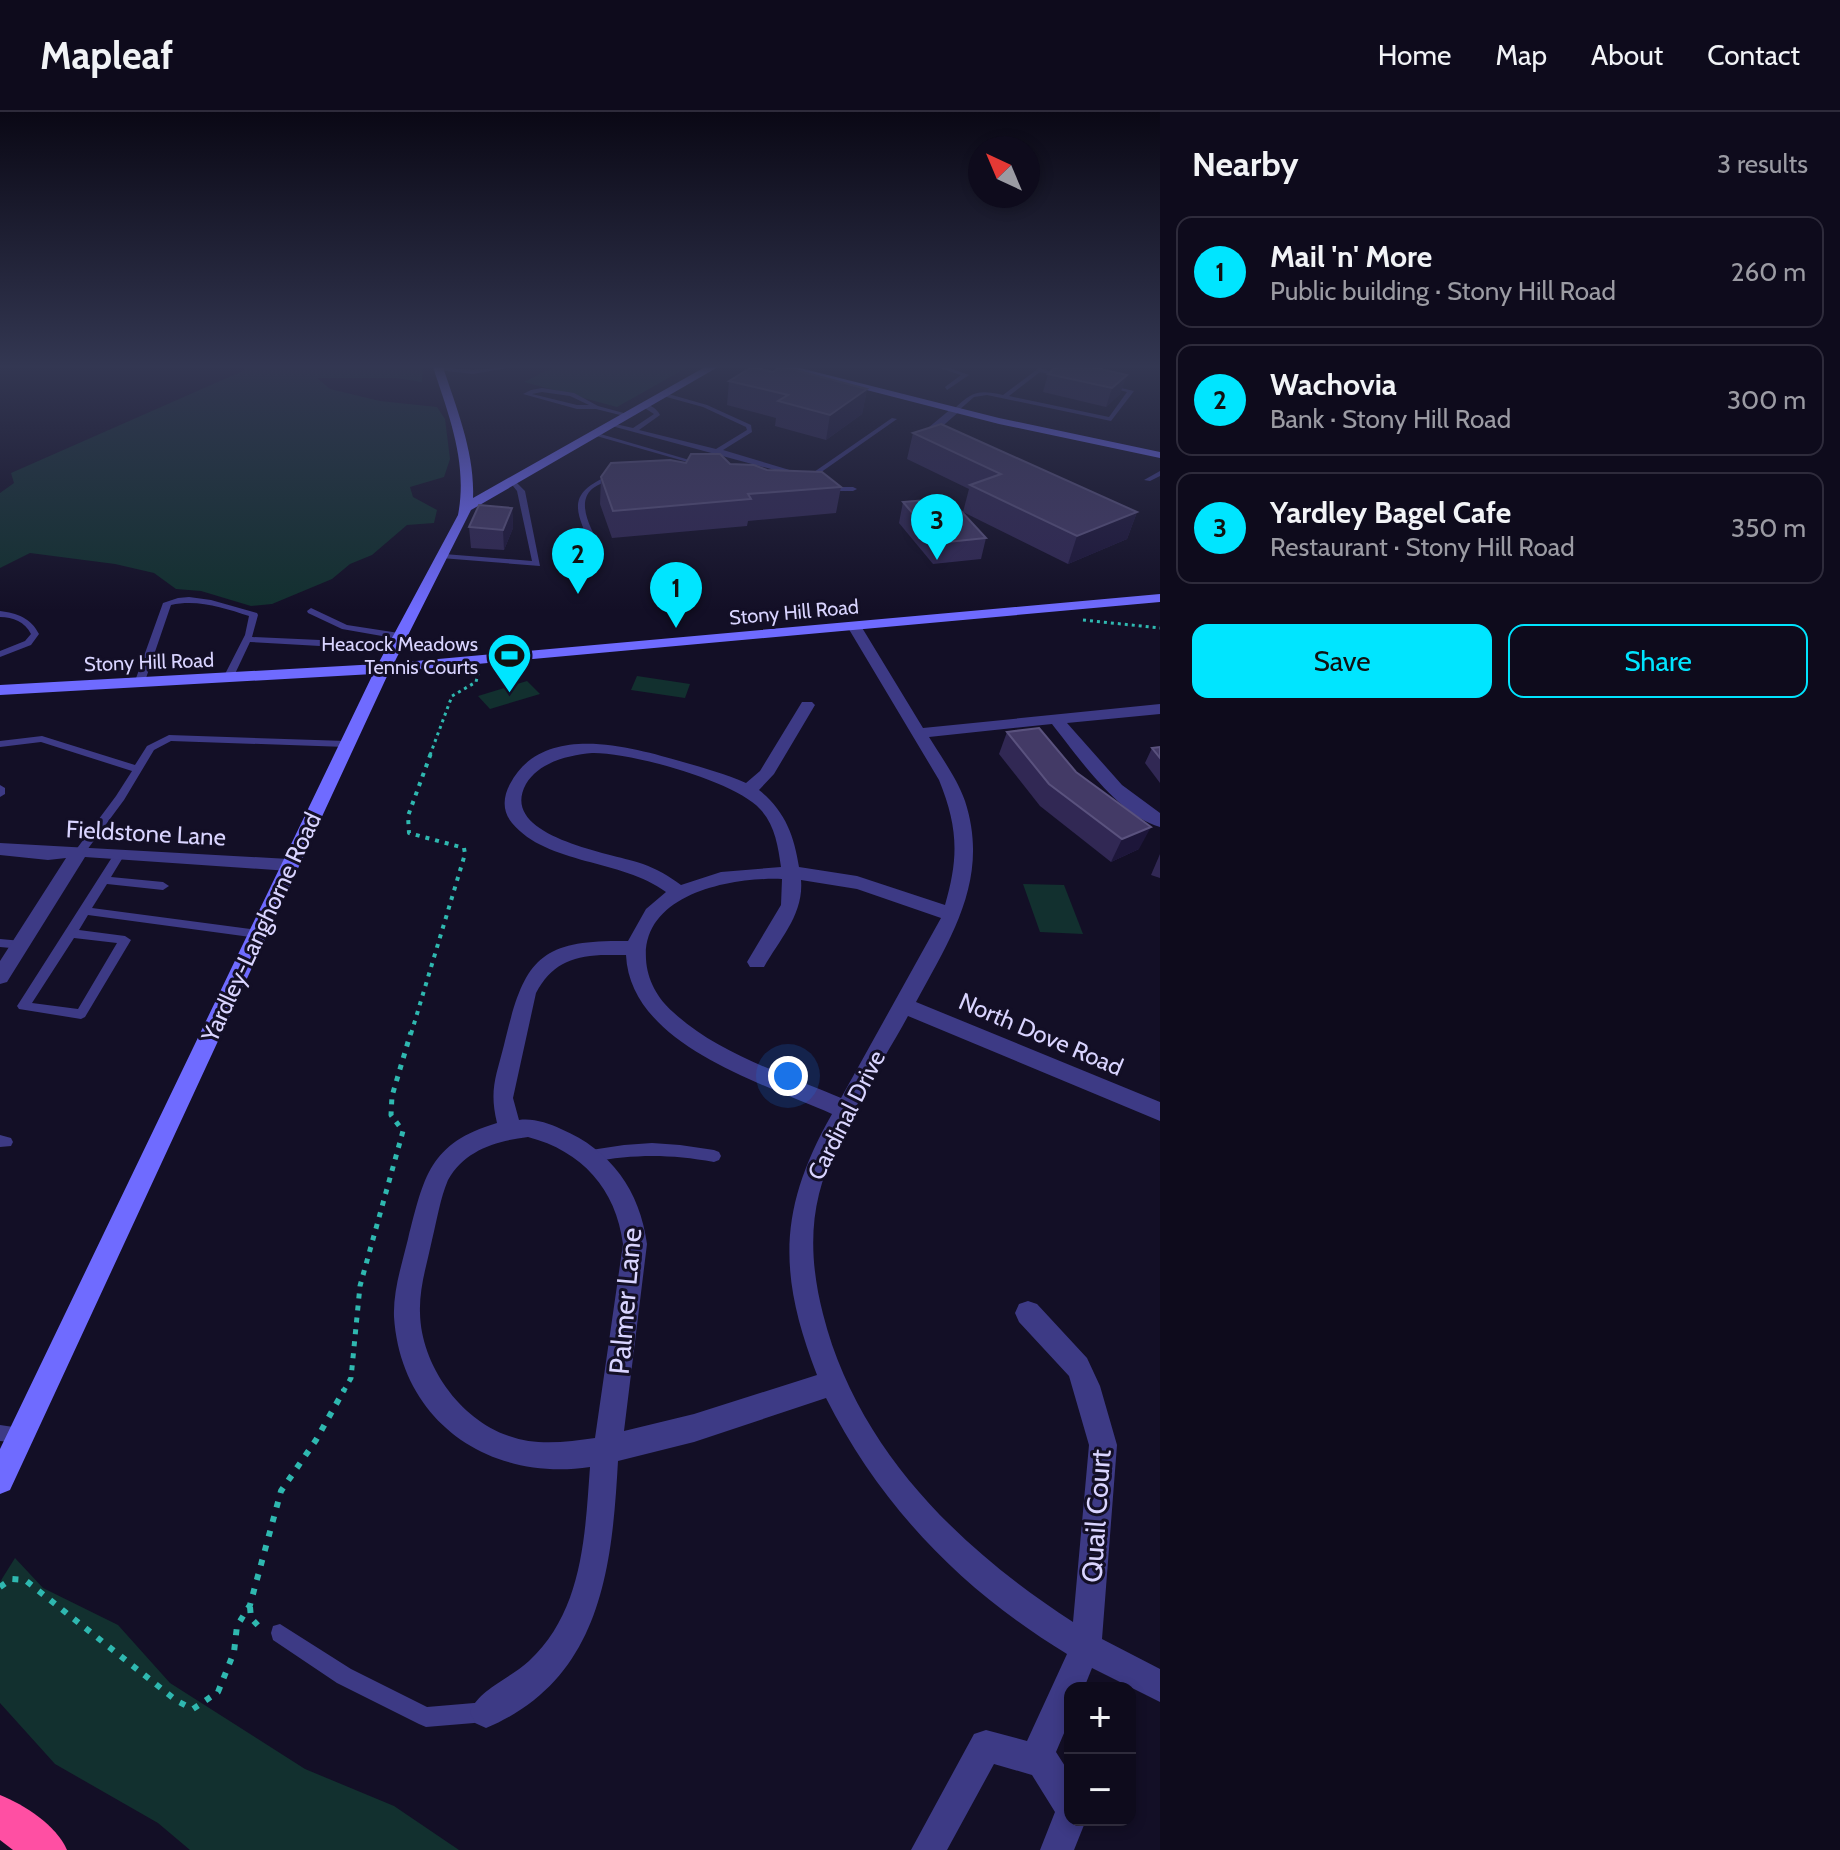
<!DOCTYPE html>
<html lang="en">
<head>
<meta charset="utf-8">
<style>
  :root { --surface:#0e0b1c; --page:#1c1929; --text:#f1f3f6; --muted:#9b9ba3; --line:#2e2b3b; --accent:#00e5ff }
  body { margin:0; font-family:Cabin,sans-serif; background:var(--page); color:var(--text) }
  .controls { position:absolute; right:24px; bottom:24px; display:grid; overflow:hidden; border-radius:16px; box-shadow:0 4px 12px #0003 }
  .controls button { width:72px; height:72px; display:grid; place-items:center; padding:0; border:0; border-bottom:2px solid var(--line); background:var(--surface); color:var(--text); font:40px sans-serif }
  .compass { position:absolute; left:968px; top:24px; width:72px; height:72px; border-radius:50%; background:var(--surface); box-shadow:0 4px 12px #0003; rotate:316deg }
  .you { position:absolute; left:788px; top:964px; width:28px; height:28px; margin:-20px; border:6px solid #fff; border-radius:50%; background:#1a73e8; box-shadow:0 0 0 12px #1a73e833 }
  .badge { display:grid; place-items:center; width:52px; height:52px; border-radius:50%; background:var(--accent); color:#111; font-size:26px; font-weight:700 }
  .pin { position:absolute; translate:-50% -66px; filter:drop-shadow(0 2px 4px #0008) }
  .pin::after { content:''; position:absolute; top:42px; width:28px; height:24px; background:inherit; clip-path:polygon(0 0,100% 0,50% 100%) }
  .list { margin:0; padding:0; list-style:none }
  h2 { display:flex; justify-content:space-between; align-items:center; height:104px; margin:0; padding:0 32px; font-size:34px }
  h2 small { font-size:26px; font-weight:400; color:var(--muted) }
  .list li { display:grid; grid-template-columns:52px 1fr auto; gap:24px; align-items:center; box-sizing:border-box; height:112px; margin:0 16px 16px; padding:0 16px; border:2px solid var(--line); border-radius:16px }
  .list b { display:block; font-size:30px; white-space:nowrap }
  .list p { margin:0; font-size:26px; white-space:nowrap; color:var(--muted) }
  .list em { font-size:26px; font-style:normal; color:var(--muted) }
  .actions { display:flex; gap:16px; padding:24px 32px }
  .actions a { flex:1; padding:18px 0; border:2px solid var(--accent); border-radius:16px; text-align:center; font-size:28px; color:var(--accent) }
  .actions .main { background:var(--accent); color:#111 }
  .map { position:relative; flex:none; width:1160px; height:1738px; overflow:hidden }
  header { display:flex; align-items:center; gap:48px; box-sizing:border-box; height:112px; padding:0 40px; background:var(--surface); border-bottom:2px solid var(--line) }
  header strong { font-size:38px }
  nav { display:flex; gap:44px; margin-inline-start:auto; font-size:28px }
  main { display:flex }
  aside { flex:1; background:var(--surface) }
  .map>svg:first-child { display:block }
</style>
</head>
<body>
<header>
<strong>Mapleaf</strong>
<nav><a>Home</a><a>Map</a><a>About</a><a>Contact</a></nav>
</header>
<main>
<div class="map">
<svg width="1160" height="1738" viewBox="0 0 1160 1738">
  <rect width="100%" height="100%" fill="#130f26"/>
  <!-- green -->
  <g fill="#12302f">
    <polygon points="241,255 423,255 422,270 395,266 317,266 330,277 380,289 437,295 445,307 450,347 444,365 410,375 413,385 437,398 434,411 407,413 372,443 350,452 332,467 272,492 251,494 201,479 176,477 154,461 115,452 30,441 0,456 0,381 14,371 11,361 245,258"/>
    <polygon points="553,255 688,255 617,295 524,270"/>
    <polygon points="637,564 690,572 685,586 631,578"/>
    <polygon points="527,569 540,582 490,597 478,584"/>
    <polygon points="1023,772 1064,773 1083,822 1040,820"/>
    <polygon points="15,1446 43,1476 118,1513 170,1571 305,1657 394,1694 459,1738 190,1738 158,1711 55,1652 0,1591 0,1470"/>
  </g>
  <g fill="none" stroke-linecap="round" stroke-linejoin="round">
    <!-- path-far3 -->
    <g stroke="#2fb8b0" stroke-width="3" stroke-dasharray="3 4" stroke-linecap="butt">
      <polyline points="1083,508 1160,516"/>
      <polyline points="430,643 452,584 476,570 478,562"/>
    </g>
    <!-- path-far2 -->
    <polyline stroke="#2fb8b0" stroke-width="4" stroke-dasharray="4 6" stroke-linecap="butt" points="411,922 465,742 464,736 409,721 408,704 431,641"/>
    <!-- path-far1 -->
    <polyline stroke="#2fb8b0" stroke-width="5" stroke-dasharray="5 7" stroke-linecap="butt" points="343,1280 351,1266 360,1174 403,1019 391,1003 392,984 411,920"/>
    <!-- path -->
    <g stroke="#2fb8b0" stroke-width="6" stroke-dasharray="6 9" stroke-linecap="butt">
      <polyline points="0,1475 11,1467 25,1468 177,1589 193,1597 218,1580 234,1540 237,1514 250,1493 281,1379 316,1328 344,1278"/>
      <polyline points="250,1495 251,1506 262,1518"/>
    </g>
    <!-- lane -->
    <g fill="#3d3a85" fill-rule="evenodd">
      <polygon points="435,255 473,258 513,255 473,262 438,258"/>
      <polygon points="936,255 947,255 969,263 947,278 945,275 961,263"/>
      <path d="M1039,256L1068,264L1065,266L1040,260L1009,284L1109,305L1127,280L1104,274V272L1134,279L1111,309L987,283L974,285L958,299L953,298C971,280 978,277 1003,283Z"/>
      <path d="M542,276L574,281L598,294L631,303L628,305L596,297H577L523,282L531,278ZM542,280L570,284L589,293H577L532,282Z"/>
      <path d="M665,281L707,293L751,313L752,320L723,338L793,359L814,360L892,306L897,307L817,363H793L608,313L611,311L633,316L654,302L643,295V293C650,292 657,297 660,303L639,318L716,337L747,318L746,315L703,295L663,284Z"/>
      <polygon points="593,321 597,321 703,352 698,353 593,323"/>
      <polygon points="1160,359 1160,364 1150,369 1144,368"/>
      <path d="M613,362L615,363V365C609,369 598,372 592,377C575,392 593,420 601,436L597,438L593,436C573,397 567,380 613,362Z"/>
      <polygon points="513,367 525,379 540,454 441,446 440,444 444,442 532,449 517,379 509,369"/>
      <polygon points="824,375 853,375 857,377 853,379 824,379"/>
      <path d="M189,485L211,488L257,501L258,503L252,525L320,528L324,531L320,534L250,530L233,566L231,568H225L223,566L245,523L249,504C224,496 198,487 171,493L145,569L143,571H137L135,569L163,491L178,486Z"/>
      <polygon points="311,496 347,513 399,521 403,524 399,527 342,517 308,501 307,499"/>
      <path d="M0,499C17,501 31,506 39,522L31,533L0,545V539L25,529L31,522C25,510 13,505 0,505Z"/>
      <polygon points="169,623 346,629 351,632 346,635 171,629 154,638 124,688 84,742 80,743 75,739 116,684 132,659 41,630 0,635 0,629 42,624 135,653 147,634"/>
      <polygon points="0,673 5,676 5,682 0,685"/>
      <path d="M120,738L125,742L111,765L163,770L169,774L163,778L107,772L92,796L257,818L263,822L261,825L257,826L88,803L79,818L125,824L131,828L85,905L81,907L19,897L17,894L19,891L116,739ZM74,826L117,831L78,897L32,891Z"/>
      <polygon points="0,827 22,829 28,833 22,837 0,835"/>
      <polygon points="0,1023 11,1026 13,1030 11,1034 0,1035"/>
      <path d="M652,1031L680,1033L714,1038L719,1040L721,1044L719,1048L714,1050C670,1042 635,1042 591,1050L586,1048L584,1044L586,1040L591,1038L624,1033Z"/>
      <polygon points="0,1313 27,1317 29,1323 27,1329 21,1331 0,1329"/>
      <polygon points="280,1512 351,1557 427,1595 486,1590 493,1593 496,1600 493,1607 486,1610 426,1615 419,1612 337,1571 273,1528 271,1521 273,1514"/>
    </g>
    <!-- street -->
    <g fill="#3d3a85" fill-rule="evenodd">
      <polygon points="952,296 961,298 930,325 922,325 922,321"/>
      <path d="M854,510L861,514L923,616L1160,592V602L1067,611L1122,673L1160,701V715C1118,703 1078,645 1052,612L929,625C941,645 957,666 965,689C990,766 952,824 916,890L1160,990V1009L908,904C878,959 835,1021 819,1082C809,1122 813,1163 823,1202C857,1337 960,1437 1073,1510L1089,1333L1069,1264L1019,1210L1015,1201L1019,1192L1028,1189L1037,1192L1087,1246L1100,1274L1117,1333L1102,1527L1160,1557V1590L1092,1556L1084,1576H1070V1607L1056,1640L1070,1662V1708H1086L1074,1738H1040L1055,1700L1032,1663L994,1652L947,1738H911L974,1622L986,1618L1027,1629L1067,1542C963,1479 881,1395 826,1286L694,1330L618,1349C612,1457 601,1568 486,1616L475,1611L470,1600C479,1577 511,1566 529,1549C583,1499 585,1423 590,1355C490,1370 401,1310 394,1205C393,1178 402,1152 408,1127C424,1065 429,1031 497,1011C489,978 496,965 504,933C524,849 537,827 628,829L646,797L666,780C622,747 547,753 512,711C502,699 503,685 510,672C543,609 631,635 683,650C704,656 726,662 746,671L760,659L802,590H812L815,593L774,662L759,678C785,699 794,723 799,755L857,764L945,793C959,745 958,715 939,668L847,514ZM592,641C629,640 735,669 760,697C775,713 778,734 781,755L721,760L681,773C669,764 657,757 643,752C611,741 497,725 526,672C539,650 569,643 592,641ZM782,767L781,793L747,850L750,855H764C780,827 804,802 801,768L857,777L941,806L841,986C785,962 718,942 673,900C658,887 647,868 646,847C642,781 733,765 782,767ZM601,843H626C630,933 763,971 832,1002C778,1097 778,1162 817,1263L694,1302L624,1319L647,1132C640,1079 611,1038 561,1017C548,1011 533,1006 519,1008L513,986L536,881C551,853 570,845 601,843ZM528,1025C582,1039 616,1077 623,1132L595,1326C567,1330 536,1334 509,1324C459,1307 421,1252 420,1201C419,1176 427,1152 432,1128C437,1108 440,1087 448,1068C465,1038 496,1029 528,1025Z"/>
      <polygon points="0,731 289,747 298,753 289,759 85,745 7,870 0,872 0,849 66,746 48,748 0,743"/>
    </g>
    <!-- secondary -->
    <g fill="#6f6bff" fill-rule="evenodd">
      <path d="M433,255H443C457,298 475,341 473,386L705,255H718L471,398L394,551L1160,482V490L389,560L10,1378L0,1382V1337L373,562L0,583V573L378,552L458,403C468,351 449,304 433,255Z"/>
      <polygon points="777,255 796,255 999,306 1160,340 1160,346 999,312"/>
    </g>
    <!-- highway -->
    <path fill="#ff4fa3" fill-rule="evenodd" d="M0,1683C25,1693 56,1713 67,1738H13L0,1728Z"/>
  </g>
  <!-- wall -->
  <g fill="#312854">
    <polygon points="1092,255 1120,282 1106,295 1043,280 1048,262"/>
    <polygon points="773,260 867,277 862,302 826,328 775,314 776,306 727,293 729,269"/>
    <polygon points="913,321 1137,400 1127,427 1068,452 963,400 969,377 907,347"/>
    <polygon points="686,351 730,352 767,358 841,375 836,401 748,409 747,414 612,426 600,392 601,365"/>
    <polygon points="903,390 986,426 981,447 933,452 899,411"/>
    <polygon points="512,396 513,416 504,438 471,436 469,415"/>
    <polygon points="1007,620 1139,737 1111,750 1040,694 999,642"/>
    <polygon points="1160,635 1160,671 1145,651 1152,636"/>
    <polygon points="1160,742 1160,766 1151,763"/>
  </g>
  <!-- shaded-wall -->
  <g fill="#1d163a">
    <polygon points="1127,263 1120,282 1106,295 1112,276"/>
    <polygon points="867,277 862,302 826,328 830,303"/>
    <polygon points="512,396 513,416 504,438 503,418"/>
    <polygon points="1137,400 1127,427 1068,452 1077,424"/>
    <polygon points="1151,715 1139,737 1111,750 1122,727"/>
  </g>
  <!-- building -->
  <g fill="#433a66" stroke="#5a527e" stroke-width="2">
    <polygon points="752,255 773,260 780,255 784,255 867,277 830,303 778,289 788,283 729,269"/>
    <polygon points="1056,255 1092,255 1127,263 1112,276 1048,262"/>
    <polygon points="941,312 1137,400 1077,424 970,373 1001,362 913,321"/>
    <polygon points="691,342 720,342 730,352 754,353 767,358 822,360 841,375 748,382 751,387 613,399 601,365 611,351 670,348 686,351"/>
    <polygon points="949,386 986,426 938,431 903,390"/>
    <polygon points="479,393 512,396 503,418 469,415"/>
    <polygon points="1039,616 1076,660 1151,715 1122,727 1049,672 1007,620"/>
    <polygon points="1160,635 1160,646 1152,636"/>
  </g>
  <!-- sky -->
  <linearGradient id="sky" x2="0" y2="1"><stop stop-color="#0a0815"/><stop offset="0.51" stop-color="#333752"/><stop offset="1" stop-color="#333752" stop-opacity="0"/></linearGradient>
  <rect width="1160" height="499" fill="url(#sky)"/>
  <!-- icons -->
  <defs>
    <symbol id="stadium-pin" viewBox="-11 -11 22 30"><path d="M0 17L-7.5 6A9.5 9.5 0 1 1 7.5 6Z" fill="#00e5ff" stroke="#130f26"/><path d="M0-5a6.5 5 0 1 0 0 10a6.5 5 0 1 0 0-10ZM-3.5-1.8h7v3.6h-7Z" fill="#111"/></symbol>
  </defs>
  <g fill-rule="evenodd">
    <use href="#stadium-pin" x="484" y="518" width="51" height="69"/>
  </g>
  <g text-anchor="middle" dominant-baseline="central" stroke-width="6" stroke-linejoin="round" paint-order="stroke">
    <!-- far-street labels -->
    <g font-size="20" fill="#d9d4ff" stroke="#130f26">
      <text transform="translate(794 500) rotate(-5)">Stony Hill Road</text>
      <text transform="translate(149 550) rotate(-2)">Stony Hill Road</text>
    </g>
    <!-- far-poi labels -->
    <g font-size="20" fill="#d9d4ff" stroke="#130f26" text-anchor="end">
      <text x="478" y="532">Heacock Meadows<tspan x="478" dy="23">Tennis Courts</tspan></text>
    </g>
    <!-- street labels -->
    <g font-size="24" fill="#d9d4ff" stroke="#130f26">
      <text transform="translate(146 721) rotate(3)">Fieldstone Lane</text>
      <text transform="translate(261 815) rotate(-65)">Yardley-Langhorne Road</text>
      <text transform="translate(1041 922) rotate(23)">North Dove Road</text>
      <text transform="translate(846 1003) rotate(-63)">Cardinal Drive</text>
    </g>
    <!-- near-street labels -->
    <g font-size="28" fill="#d9d4ff" stroke="#130f26">
      <text transform="translate(625 1189) rotate(-85)">Palmer Lane</text>
      <text transform="translate(1096 1404) rotate(-86)">Quail Court</text>
    </g>
  </g>
</svg>
<div class="controls">
<button>+</button>
<button>−</button>
</div>
<svg class="compass" viewBox="-18 -18 36 36"><path d="M0-13l5 13h-10z" fill="#e53935"/><path d="M0 13l5-13h-10z" fill="#9b9ba3"/></svg>
<div class="you"></div>
<div class="pin badge" style="left:676px;top:516px">1</div>
<div class="pin badge" style="left:578px;top:482px">2</div>
<div class="pin badge" style="left:937px;top:448px">3</div>
</div>
<aside>
<h2>Nearby<small>3 results</small></h2>
<ul class="list">
<li><span class="badge">1</span><div><b>Mail 'n' More</b><p>Public building · Stony Hill Road</p></div><em>260 m</em></li>
<li><span class="badge">2</span><div><b>Wachovia</b><p>Bank · Stony Hill Road</p></div><em>300 m</em></li>
<li><span class="badge">3</span><div><b>Yardley Bagel Cafe</b><p>Restaurant · Stony Hill Road</p></div><em>350 m</em></li>
</ul>
<div class="actions"><a class="main">Save</a><a>Share</a></div>
</aside>
</main>
</body>
</html>
